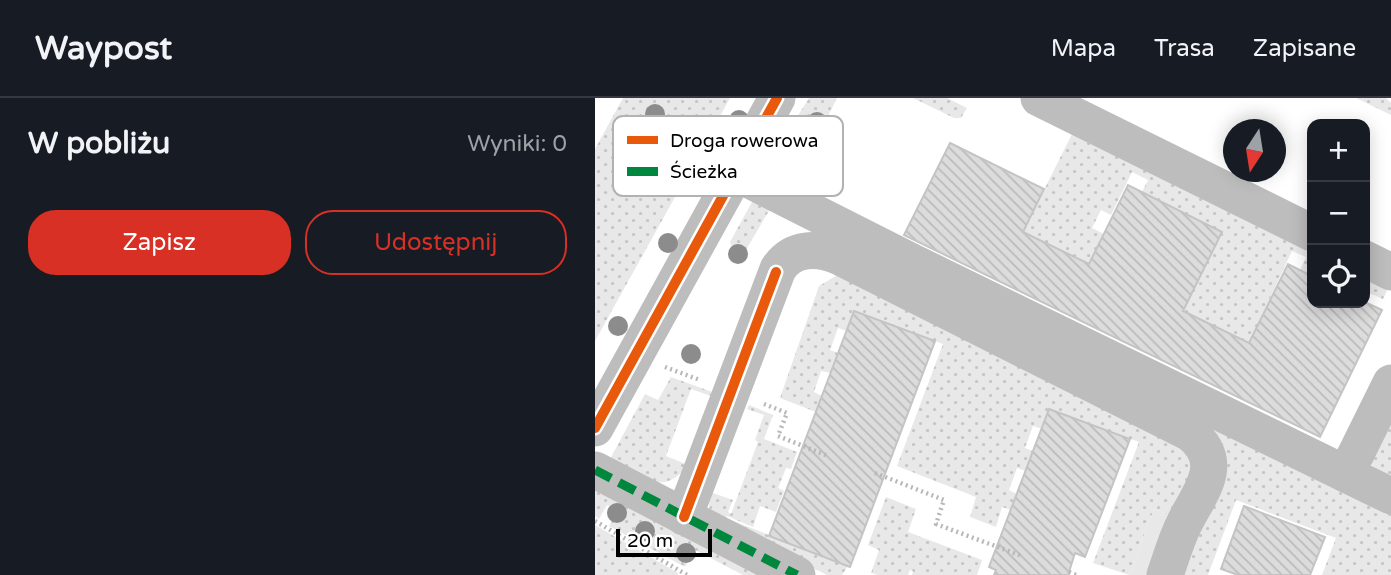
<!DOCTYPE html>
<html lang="pl">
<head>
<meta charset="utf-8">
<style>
  :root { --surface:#171b24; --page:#20242c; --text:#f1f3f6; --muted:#9ea1a6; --line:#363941; --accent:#d93025 }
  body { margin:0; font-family:"Varela Round",sans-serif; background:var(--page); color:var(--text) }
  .controls { position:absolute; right:21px; top:21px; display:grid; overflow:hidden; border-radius:14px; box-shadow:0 4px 18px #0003 }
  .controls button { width:63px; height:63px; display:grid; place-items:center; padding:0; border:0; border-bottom:2px solid var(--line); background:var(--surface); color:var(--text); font:35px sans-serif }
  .compass { position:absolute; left:628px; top:21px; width:63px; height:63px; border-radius:50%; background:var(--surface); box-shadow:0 4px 18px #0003; rotate:192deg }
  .scale { position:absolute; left:21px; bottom:18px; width:96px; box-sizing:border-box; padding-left:7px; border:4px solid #000; border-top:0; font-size:19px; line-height:24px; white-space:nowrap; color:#000; -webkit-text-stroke:5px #fff; paint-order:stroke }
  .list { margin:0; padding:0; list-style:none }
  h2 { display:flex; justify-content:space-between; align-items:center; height:91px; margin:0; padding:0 28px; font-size:30px }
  h2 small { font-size:23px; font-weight:400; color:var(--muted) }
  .actions { display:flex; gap:14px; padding:21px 28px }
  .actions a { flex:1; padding:16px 0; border:2px solid var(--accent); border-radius:28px; text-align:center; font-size:24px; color:var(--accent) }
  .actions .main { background:var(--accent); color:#fff }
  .icon { flex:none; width:38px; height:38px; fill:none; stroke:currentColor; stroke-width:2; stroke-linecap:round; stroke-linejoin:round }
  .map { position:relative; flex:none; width:796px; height:477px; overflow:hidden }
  header { display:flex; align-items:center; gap:42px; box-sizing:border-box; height:98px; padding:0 35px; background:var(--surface); border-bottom:2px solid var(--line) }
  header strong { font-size:33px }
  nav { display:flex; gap:38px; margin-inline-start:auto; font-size:24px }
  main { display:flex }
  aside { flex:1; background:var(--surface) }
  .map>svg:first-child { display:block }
</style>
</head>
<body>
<header>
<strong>Waypost</strong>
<nav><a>Mapa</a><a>Trasa</a><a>Zapisane</a></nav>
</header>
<main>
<aside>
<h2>W pobliżu<small>Wyniki: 0</small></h2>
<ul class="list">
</ul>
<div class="actions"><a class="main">Zapisz</a><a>Udostępnij</a></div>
</aside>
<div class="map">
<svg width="796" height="477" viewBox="0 0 796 477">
  <defs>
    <pattern id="grass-dots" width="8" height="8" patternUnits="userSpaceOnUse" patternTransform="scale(1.75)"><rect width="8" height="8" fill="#e8e8e8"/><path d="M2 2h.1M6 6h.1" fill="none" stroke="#c5c5c5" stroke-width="1.8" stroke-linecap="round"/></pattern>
    <pattern id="building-back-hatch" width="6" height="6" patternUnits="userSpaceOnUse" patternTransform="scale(1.75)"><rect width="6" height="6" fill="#dcdcdc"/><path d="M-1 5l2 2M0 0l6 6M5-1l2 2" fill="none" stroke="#bbb"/></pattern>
  </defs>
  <rect width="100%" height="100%" fill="#fff"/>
  <!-- grass -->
  <g fill="url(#grass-dots)">
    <polygon points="28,0 135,0 0,243 0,51"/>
    <path d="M214,0H242L208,69L219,74L210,82C158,75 200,24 214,0Z"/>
    <polygon points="318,0 352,0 372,10 366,20 359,20"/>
    <polygon points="761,0 791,0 796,5 796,17"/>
    <polygon points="480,30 717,145 717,178 705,172 711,159 697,153 654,245 588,213 627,134 547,94 553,82 537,74 516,117 506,112 497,130 509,136 494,166 428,134"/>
    <polygon points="163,103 796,413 796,477 727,477 741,440 641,402 613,477 581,477 619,345 175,111 142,167 135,144 157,104"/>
    <polygon points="770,171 796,184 788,201 774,195 770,203"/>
    <polygon points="249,173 603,359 582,420 559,411 534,477 498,465 544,344 454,311 447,331 438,328 430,350 438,353 431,373 422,370 414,392 422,396 416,412 407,409 401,429 375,419 381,399 302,368 348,246 259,213 252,233 243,230 235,252 243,255 236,275 226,273 219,294 227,298 221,314 185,300 224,188"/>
    <path d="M76,279L120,295L119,299L96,291L71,358L93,367C68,401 43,377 14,363L50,296L63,302Z"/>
    <polygon points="796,306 796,378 778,370 775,364"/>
    <polygon points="154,307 178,317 169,341 202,354 196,371 191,370 183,390 189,393 181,414 165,408 158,429 132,418 131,420 253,468 247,477 232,477 114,417 115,394 138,402 133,414 136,416 163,344 160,342 169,317 152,311"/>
    <polygon points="0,389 170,477 148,477 100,452 90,469 14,428 23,412 12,407 4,421 0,418"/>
    <polygon points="291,399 321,411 313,434 387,462 382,477 317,477 318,473 315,472 313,477 283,477 276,475 284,452 273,447"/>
    <polygon points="0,427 83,475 83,477 0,477"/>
  </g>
  <!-- park -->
  <polygon fill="#e8e8e8" points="559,411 582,420 560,477 534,477"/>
  <!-- building -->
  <g fill="url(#building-back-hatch)" stroke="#c4c4c4" stroke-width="2">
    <polygon points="355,45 449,91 428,134 494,166 533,87 627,134 588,213 654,245 693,166 717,178 717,205 772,205 787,212 725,339 309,137"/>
    <polygon points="259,213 340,243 255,469 174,438"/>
    <polygon points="454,311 535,341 490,459 480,455 473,477 399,477 401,472 394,469"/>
    <polygon points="649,408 730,439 715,477 643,477 626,471"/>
  </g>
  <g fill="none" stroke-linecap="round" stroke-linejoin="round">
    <!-- path -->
    <g stroke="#b8b8b8" stroke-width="4.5" stroke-dasharray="2 3.5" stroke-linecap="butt">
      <polyline points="70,269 105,282"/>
      <polyline points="169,306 192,315 183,338 233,358"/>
      <polyline points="280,375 349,402 341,426 427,458"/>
      <polyline points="0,423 92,477"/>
      <polyline points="474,474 481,477"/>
    </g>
    <!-- minor -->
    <g stroke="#bdbdbd" stroke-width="37">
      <polyline points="444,0 717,135"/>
      <polyline points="141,75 317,164 796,398"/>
      <polyline points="770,161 796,174"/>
      <polyline points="0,330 182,0"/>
      <polyline points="0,372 202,477"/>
      <polyline points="751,376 796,285"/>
      <path d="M89,419L183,171C197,149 223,149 245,159L595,335C633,365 604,395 589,426C581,442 576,460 570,477"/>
    </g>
    <!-- quiet -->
    <polyline stroke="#00873e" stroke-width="9" stroke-dasharray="18 9" stroke-linecap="butt" points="0,372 202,477"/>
    <defs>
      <g id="cycleway">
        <polyline points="0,330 182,0"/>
        <polyline points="89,419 181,174"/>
      </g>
    </defs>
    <!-- cycleway casing -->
    <use href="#cycleway" stroke="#fff" stroke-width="15"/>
    <!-- cycleway -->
    <use href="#cycleway" stroke="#e8590c" stroke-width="10"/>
  </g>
  <!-- trees -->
  <g fill="#8c8c8c">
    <circle cx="60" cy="16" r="10"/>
    <circle cx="144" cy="22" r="10"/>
    <circle cx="222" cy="24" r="10"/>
    <circle cx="73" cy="145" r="10"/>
    <circle cx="143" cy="156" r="10"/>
    <circle cx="23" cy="228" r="10"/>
    <circle cx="96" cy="256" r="10"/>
    <circle cx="22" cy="415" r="10"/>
    <circle cx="50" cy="433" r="10"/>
    <circle cx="91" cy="455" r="10"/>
  </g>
  <!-- legend -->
  <rect x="18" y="18" width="230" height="80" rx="10" fill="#fff" stroke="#b2b2b2" stroke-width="2"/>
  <rect x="32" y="38" width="31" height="8" fill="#e8590c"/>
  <rect x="32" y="69" width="31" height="9" fill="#00873e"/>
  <g font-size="19" fill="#000">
    <text x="75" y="49">Droga rowerowa</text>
    <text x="75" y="80">Ścieżka</text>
  </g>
</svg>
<div class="controls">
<button>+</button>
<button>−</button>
<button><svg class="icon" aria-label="locate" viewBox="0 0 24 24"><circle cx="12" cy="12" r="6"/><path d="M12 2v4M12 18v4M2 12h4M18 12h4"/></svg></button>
</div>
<svg class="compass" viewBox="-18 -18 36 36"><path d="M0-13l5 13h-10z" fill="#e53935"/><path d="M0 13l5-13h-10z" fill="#9ea1a6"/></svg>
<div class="scale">20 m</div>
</div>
</main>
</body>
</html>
